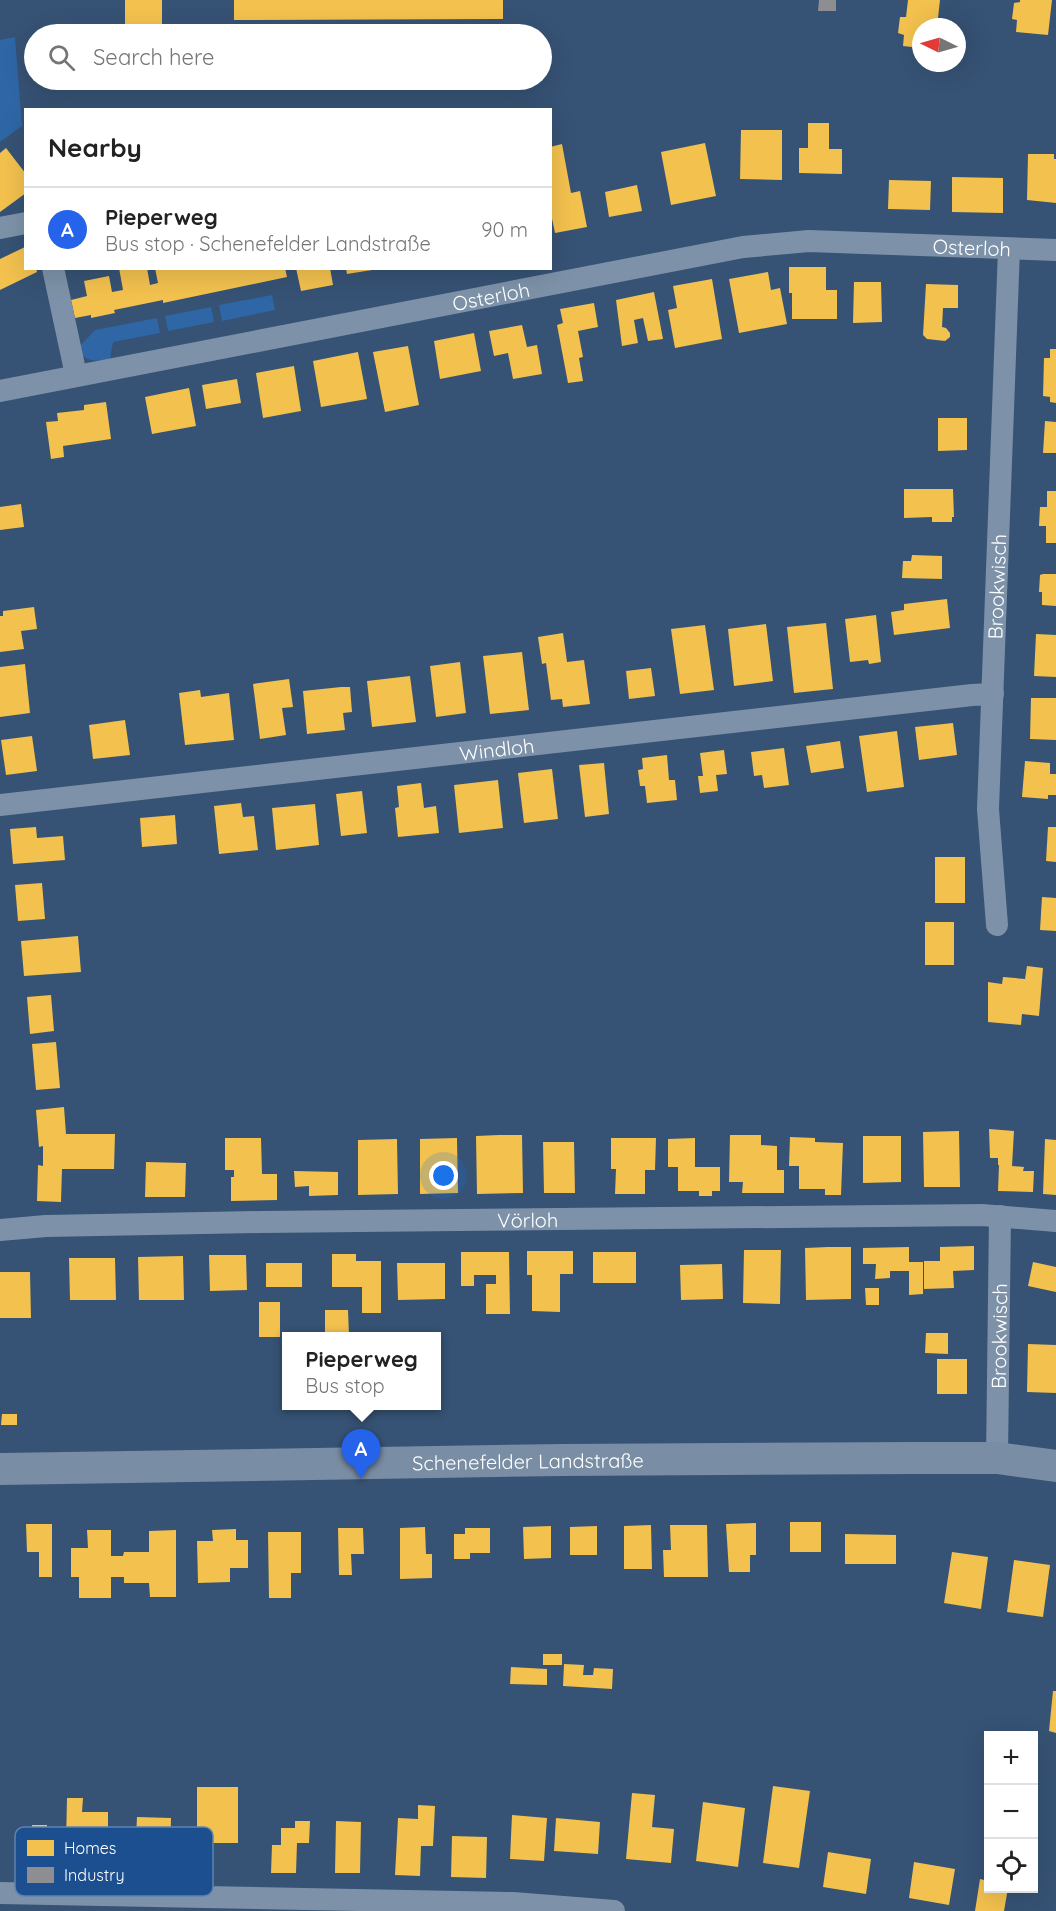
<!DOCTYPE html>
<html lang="en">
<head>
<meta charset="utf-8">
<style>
  :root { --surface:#fff; --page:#f2f2f2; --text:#222; --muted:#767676; --line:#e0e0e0; --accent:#2563eb }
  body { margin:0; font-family:Quicksand,sans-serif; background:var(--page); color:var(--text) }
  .controls { position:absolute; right:18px; bottom:18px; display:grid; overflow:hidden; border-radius:0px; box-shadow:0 6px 24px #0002 }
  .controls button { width:54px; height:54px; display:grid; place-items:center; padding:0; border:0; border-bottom:2px solid var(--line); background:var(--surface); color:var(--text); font:30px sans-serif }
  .compass { position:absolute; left:912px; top:18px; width:54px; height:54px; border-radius:50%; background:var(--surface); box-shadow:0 6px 24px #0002; rotate:275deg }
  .you { position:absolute; left:444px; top:1176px; width:21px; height:21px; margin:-15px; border:4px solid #fff; border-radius:50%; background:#1a73e8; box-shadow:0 0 0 9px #1a73e833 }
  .badge { display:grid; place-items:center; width:39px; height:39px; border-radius:50%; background:var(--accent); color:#fff; font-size:20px; font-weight:700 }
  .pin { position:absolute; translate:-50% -50px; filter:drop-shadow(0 2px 3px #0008) }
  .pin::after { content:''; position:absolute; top:32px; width:21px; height:18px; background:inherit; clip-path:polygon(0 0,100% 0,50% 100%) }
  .popup { position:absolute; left:282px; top:1332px; width:159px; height:78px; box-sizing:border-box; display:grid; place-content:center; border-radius:0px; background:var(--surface); filter:drop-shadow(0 2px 4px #0005); font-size:20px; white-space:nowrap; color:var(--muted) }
  .popup b { font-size:22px; color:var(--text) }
  .popup::after { content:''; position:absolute; left:50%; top:100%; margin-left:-12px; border:12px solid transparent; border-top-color:var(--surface) }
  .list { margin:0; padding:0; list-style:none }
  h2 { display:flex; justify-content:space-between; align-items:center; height:78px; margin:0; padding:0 24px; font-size:26px }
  h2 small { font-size:20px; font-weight:400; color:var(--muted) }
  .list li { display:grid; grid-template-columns:39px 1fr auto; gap:18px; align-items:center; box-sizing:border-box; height:84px; padding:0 24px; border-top:2px solid var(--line) }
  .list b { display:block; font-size:22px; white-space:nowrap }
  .list p { margin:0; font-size:20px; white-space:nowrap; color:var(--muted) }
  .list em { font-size:20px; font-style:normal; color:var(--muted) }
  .icon { flex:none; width:33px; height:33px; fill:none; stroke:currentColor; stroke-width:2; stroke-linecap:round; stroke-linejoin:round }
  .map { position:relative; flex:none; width:1056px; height:1911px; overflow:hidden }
  .search { position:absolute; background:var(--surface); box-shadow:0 6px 24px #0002; left:24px; top:24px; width:528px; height:66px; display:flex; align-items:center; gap:15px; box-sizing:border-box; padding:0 21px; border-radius:33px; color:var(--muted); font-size:22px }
  .panel { position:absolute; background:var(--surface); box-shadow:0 6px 24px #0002; left:24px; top:108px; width:528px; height:162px; border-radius:0px }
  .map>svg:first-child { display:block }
</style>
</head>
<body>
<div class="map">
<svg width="1056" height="1911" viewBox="0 0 1056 1911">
  <rect width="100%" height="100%" fill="#365274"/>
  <!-- green -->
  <g fill="#2f66a5">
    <polygon points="15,37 22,126 0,142 0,40"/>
    <polygon points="272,295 275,310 222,321 219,305"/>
    <polygon points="211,307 214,322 168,331 165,316"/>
    <path d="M157,318L160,333L113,342L110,359C96,362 85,362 77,349L95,330Z"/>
  </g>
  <!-- homes -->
  <g fill="#f2c14e">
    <rect x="125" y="0" width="37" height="34"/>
    <polygon points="234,0 503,0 503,19 234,20"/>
    <polygon points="908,0 940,0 937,27 921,27 921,48 903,46 904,35 898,33 900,17 906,17"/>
    <polygon points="1020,0 1052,0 1048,35 1016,32 1017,20 1012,19 1014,3 1020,2"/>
    <polygon points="808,123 829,123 829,149 842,149 842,174 799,173 799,148 808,148"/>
    <polygon points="741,130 782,130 782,180 740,179"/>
    <polygon points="705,143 716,196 671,205 661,152"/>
    <polygon points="562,144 571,193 580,191 587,227 555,233 550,209 550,147"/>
    <polygon points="6,148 26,174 26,193 0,212 0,153"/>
    <polygon points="1028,154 1054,154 1054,159 1056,159 1056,203 1027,200"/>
    <polygon points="952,177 1003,178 1003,213 952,212"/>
    <polygon points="889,180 931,181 930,210 888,209"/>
    <polygon points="637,185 642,211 609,217 605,192"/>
    <polygon points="25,247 26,268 36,268 37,272 0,290 0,259"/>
    <polygon points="789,267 826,267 826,290 837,290 837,319 792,319 792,293 789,293"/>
    <polygon points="119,268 147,268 150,285 158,283 155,268 285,268 287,277 163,303 163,300 114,310 115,313 91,318 91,315 75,318 71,300 87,296 84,281 109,276 112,292 123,290"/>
    <polygon points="296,268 330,268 333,285 301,291"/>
    <polygon points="346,268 372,268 372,270 347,274"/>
    <polygon points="768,272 771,290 780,288 787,324 739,333 729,279"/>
    <polygon points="712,279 722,339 675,348 668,310 677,308 673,286"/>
    <polygon points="854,282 881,282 882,322 853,323"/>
    <polygon points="926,284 958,285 958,308 943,308 942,327 946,328 950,333 950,337 945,341 927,339 923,335"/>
    <polygon points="654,292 663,339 648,341 643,318 634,320 638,343 622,346 616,300"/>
    <polygon points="594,303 598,327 578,331 583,357 579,358 583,381 568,383 557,325 563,323 560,309"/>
    <polygon points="522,325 527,347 537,345 542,374 513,379 508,353 494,356 489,331"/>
    <polygon points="474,333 481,371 440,379 434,341"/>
    <polygon points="408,346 419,405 385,412 373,352"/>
    <polygon points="1050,349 1056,349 1056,403 1050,402 1050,397 1043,396 1044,358 1050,358"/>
    <polygon points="358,352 367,399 321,407 313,361"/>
    <polygon points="294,366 301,411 263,418 256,373"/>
    <polygon points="237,379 241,403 206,409 202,385"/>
    <polygon points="189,388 196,426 152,434 145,397"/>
    <polygon points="106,402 111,439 63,446 64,457 51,459 46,422 58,421 57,413 84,410 84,405"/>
    <polygon points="938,418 967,418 967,450 938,451"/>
    <polygon points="1045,421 1056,422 1056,453 1043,453"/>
    <polygon points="904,489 953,489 954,517 952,517 952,522 932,522 932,517 904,518"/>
    <polygon points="1047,491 1056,491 1056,543 1046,543 1046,526 1039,526 1040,507 1047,507"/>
    <polygon points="21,504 24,527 0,530 0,507"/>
    <polygon points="912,555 942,556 942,579 902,578 903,561 911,561"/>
    <polygon points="1043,574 1056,574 1056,606 1042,605 1042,592 1039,592 1040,575"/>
    <polygon points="947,599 950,628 894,635 891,612 904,610 904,604"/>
    <polygon points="34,607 37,629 21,631 24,649 0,652 0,616 3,616 3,611"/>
    <polygon points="876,615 881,662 869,664 868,660 850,662 845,619"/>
    <polygon points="826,623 833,689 794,693 787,627"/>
    <polygon points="766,624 773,681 734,686 728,629"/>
    <polygon points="705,625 714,690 680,694 671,629"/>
    <polygon points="563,633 567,662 584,660 590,704 563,707 562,699 551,700 546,663 542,664 538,637"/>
    <polygon points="1036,634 1056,635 1056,677 1034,676"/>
    <polygon points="522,652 529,710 490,714 483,656"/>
    <polygon points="460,662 466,713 436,717 430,666"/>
    <polygon points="25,664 30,713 0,717 0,667"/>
    <polygon points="651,668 655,696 629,699 626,671"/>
    <polygon points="410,676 416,722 372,727 367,681"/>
    <polygon points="289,679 293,707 282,708 286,735 260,739 253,684"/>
    <polygon points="341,687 350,687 352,712 343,713 345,730 307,734 303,691"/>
    <polygon points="200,690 201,697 229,693 234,740 185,745 179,693"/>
    <polygon points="1031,698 1056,698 1056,740 1030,739"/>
    <polygon points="125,720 130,755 93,759 89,725"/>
    <polygon points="953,723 957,755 919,760 915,727"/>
    <polygon points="897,731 904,787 867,792 859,736"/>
    <polygon points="32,736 37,771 6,775 1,740"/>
    <polygon points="840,741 844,768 811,773 806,746"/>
    <polygon points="784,748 789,785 764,788 762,775 754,776 751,752"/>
    <polygon points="724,750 727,774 716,775 718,791 700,793 698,776 703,776 700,753"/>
    <polygon points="667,755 669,780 675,780 677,800 647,803 645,786 640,786 638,770 643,769 642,758"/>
    <polygon points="1025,761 1050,763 1050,774 1056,774 1056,795 1048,795 1048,799 1022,797"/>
    <polygon points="604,763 609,814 585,817 579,765"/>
    <polygon points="552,769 558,819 524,823 518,773"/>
    <polygon points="498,780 503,828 459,833 454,785"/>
    <polygon points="421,783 424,808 436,806 439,833 398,837 395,808 399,807 397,786"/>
    <polygon points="362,791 367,833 341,836 336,794"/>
    <polygon points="241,803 243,817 254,816 258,850 219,854 214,806"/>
    <polygon points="315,804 319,845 276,850 272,808"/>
    <polygon points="175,815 177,844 142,847 140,818"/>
    <polygon points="36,827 37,838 63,836 65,860 13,864 10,829"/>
    <polygon points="1048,827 1056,827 1056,862 1046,861"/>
    <rect x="935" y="857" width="30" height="46"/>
    <polygon points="42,883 45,919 18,921 15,885"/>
    <polygon points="1042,897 1056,898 1056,931 1040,930"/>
    <rect x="925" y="922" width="29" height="43"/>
    <polygon points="78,936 81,972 24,976 21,941"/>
    <polygon points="1027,966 1043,968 1039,1016 1022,1014 1021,1025 988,1022 988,982 1002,984 1003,977 1025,979"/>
    <polygon points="51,995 54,1031 30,1034 27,997"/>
    <polygon points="56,1042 60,1088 36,1090 32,1044"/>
    <polygon points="64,1107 66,1134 115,1134 114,1169 62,1169 61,1202 37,1201 38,1165 43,1166 43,1146 39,1147 36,1110"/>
    <polygon points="989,1129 1014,1131 1012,1166 1024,1167 1023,1171 1034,1171 1033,1192 998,1191 999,1165 998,1165 998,1158 990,1158"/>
    <polygon points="959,1131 960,1187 924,1187 923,1132"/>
    <polygon points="499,1135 522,1135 523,1193 477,1194 476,1136"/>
    <polygon points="730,1135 761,1135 761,1145 777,1146 777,1170 784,1170 784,1193 742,1193 743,1182 729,1182"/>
    <polygon points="863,1136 901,1136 901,1182 863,1183"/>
    <polygon points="790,1137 815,1138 815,1142 843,1143 841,1195 825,1195 825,1189 799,1189 799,1166 789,1166"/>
    <polygon points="225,1138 261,1138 262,1174 277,1174 277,1200 231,1201 231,1177 234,1177 234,1170 225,1170"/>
    <polygon points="457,1138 458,1193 420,1194 420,1139"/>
    <polygon points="611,1138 656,1138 655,1170 645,1170 645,1194 615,1194 616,1169 611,1169"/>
    <polygon points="695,1138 695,1167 720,1167 720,1191 712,1191 712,1196 699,1196 699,1191 678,1191 678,1167 668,1167 668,1139"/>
    <polygon points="397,1139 398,1194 358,1195 358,1140"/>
    <polygon points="1045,1139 1056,1140 1056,1195 1043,1194"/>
    <polygon points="543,1142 574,1142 575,1193 544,1193"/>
    <polygon points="146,1162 186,1163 185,1197 145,1197"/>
    <polygon points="294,1171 338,1172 338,1195 309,1196 309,1186 295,1187"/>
    <polygon points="974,1246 974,1270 953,1271 954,1288 924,1289 924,1261 940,1261 940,1247"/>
    <polygon points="828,1247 851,1247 851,1299 806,1300 805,1248"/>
    <polygon points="909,1247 909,1262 923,1262 923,1294 909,1295 909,1271 890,1271 890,1278 875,1279 876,1264 863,1264 863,1248"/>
    <polygon points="744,1250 781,1250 780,1304 743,1303"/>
    <polygon points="527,1251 573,1251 573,1274 560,1274 560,1312 532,1311 532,1275 527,1275"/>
    <polygon points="461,1252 509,1252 510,1314 486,1314 486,1284 496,1284 496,1275 474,1275 474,1286 461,1286"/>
    <rect x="593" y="1252" width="43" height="31"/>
    <polygon points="332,1254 356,1254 356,1261 381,1261 381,1313 362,1313 362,1287 332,1287"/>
    <polygon points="209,1255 246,1255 247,1290 210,1291"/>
    <polygon points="183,1256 184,1300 139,1300 138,1257"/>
    <polygon points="69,1258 115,1258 116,1300 70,1300"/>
    <polygon points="1033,1262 1056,1267 1056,1292 1028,1286"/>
    <rect x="266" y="1263" width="36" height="24"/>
    <polygon points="397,1263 445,1263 445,1299 398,1300"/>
    <polygon points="722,1264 723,1299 681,1300 680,1265"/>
    <polygon points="0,1272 30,1272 31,1318 0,1318"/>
    <polygon points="865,1288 879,1288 879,1305 866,1305"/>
    <rect x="259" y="1302" width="21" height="35"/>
    <polygon points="325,1310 348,1310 349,1336 325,1336"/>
    <polygon points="926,1333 948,1333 948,1354 925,1353"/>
    <polygon points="1028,1344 1056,1345 1056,1393 1027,1392"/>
    <rect x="937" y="1359" width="30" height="35"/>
    <polygon points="2,1414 17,1414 17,1425 1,1425"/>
    <rect x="790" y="1522" width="31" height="30"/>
    <polygon points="756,1523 756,1555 750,1555 750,1572 729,1572 726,1524"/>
    <polygon points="26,1524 52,1524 52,1577 39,1577 39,1552 27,1552"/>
    <polygon points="651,1525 652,1569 624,1569 624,1526"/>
    <polygon points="670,1525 707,1525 708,1577 664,1577 663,1550 671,1550"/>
    <polygon points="551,1526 551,1558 524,1559 523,1527"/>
    <polygon points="597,1526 597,1555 570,1555 570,1527"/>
    <polygon points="425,1527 426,1554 432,1554 432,1578 400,1579 400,1528"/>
    <polygon points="338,1528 363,1528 364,1554 351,1554 352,1575 339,1575"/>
    <polygon points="465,1528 490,1528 490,1553 470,1553 470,1559 454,1559 454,1534 465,1534"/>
    <polygon points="236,1529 236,1540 248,1540 248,1568 230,1568 230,1582 198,1583 197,1541 213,1541 212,1530"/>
    <polygon points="87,1530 111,1530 111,1556 123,1556 124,1552 149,1552 149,1531 176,1530 176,1597 150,1597 149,1583 124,1583 124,1577 111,1577 111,1598 79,1598 79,1577 71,1577 71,1548 88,1548"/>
    <polygon points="268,1532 301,1532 301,1573 291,1573 291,1598 269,1598"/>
    <polygon points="845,1534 896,1535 896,1564 845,1564"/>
    <polygon points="952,1552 988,1557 981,1609 944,1603"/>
    <polygon points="1014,1560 1050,1565 1043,1617 1007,1612"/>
    <rect x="543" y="1654" width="19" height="11"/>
    <polygon points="564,1664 584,1665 583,1675 593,1675 594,1668 613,1669 612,1689 563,1686"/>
    <polygon points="511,1667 547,1669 547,1685 510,1684"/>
    <polygon points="1053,1691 1056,1691 1056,1733 1049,1731"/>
    <polygon points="773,1786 810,1791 799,1868 763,1863"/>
    <rect x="197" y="1787" width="41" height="56"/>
    <polygon points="632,1793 655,1795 652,1827 674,1829 671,1863 626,1859"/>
    <polygon points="67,1798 83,1798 82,1812 108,1812 108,1870 81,1870 82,1843 66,1843"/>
    <polygon points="703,1802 745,1808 738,1867 696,1861"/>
    <polygon points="418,1805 435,1806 433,1846 421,1846 420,1876 395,1875 398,1818 418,1819"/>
    <polygon points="512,1815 547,1818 544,1861 510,1859"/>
    <polygon points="137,1817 171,1818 170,1859 135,1858"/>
    <polygon points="556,1818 600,1822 598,1854 554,1851"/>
    <polygon points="295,1821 310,1821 309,1843 297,1843 296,1873 271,1873 272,1845 281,1845 281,1828 295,1828"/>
    <polygon points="336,1821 361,1822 360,1873 335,1873"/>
    <polygon points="32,1825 47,1825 45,1868 19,1867 20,1841 31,1841"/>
    <polygon points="452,1836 487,1837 486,1878 451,1877"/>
    <polygon points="828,1852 871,1859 866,1894 823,1887"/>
    <polygon points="914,1862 955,1869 949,1905 909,1898"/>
    <polygon points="980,1879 988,1881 988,1888 1008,1888 1004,1911 975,1911"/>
  </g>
  <!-- industry -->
  <polygon fill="#8d8d92" points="819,0 836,0 836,11 818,11"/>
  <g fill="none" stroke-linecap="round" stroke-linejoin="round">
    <!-- street -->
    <g stroke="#7d92a8" stroke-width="22">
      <polyline points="0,228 26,223"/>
      <polyline points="53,268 76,375"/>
      <path id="s1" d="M0,391L743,247L809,241L1056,250"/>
      <path id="s2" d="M0,805L972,695L993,694"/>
      <path id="s3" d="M997,925L988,809L1009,249"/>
      <path id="s4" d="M0,1230L46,1226L261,1222L982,1215L1056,1221"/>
      <path id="s5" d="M997,1458L1000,1216"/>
      <polyline points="0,1893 513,1903 614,1911"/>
    </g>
    <!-- secondary -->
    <path stroke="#798da4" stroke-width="32" id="s6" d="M0,1469L562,1460L917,1458H997L1056,1466"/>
  </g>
  <g text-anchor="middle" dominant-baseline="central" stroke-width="6" stroke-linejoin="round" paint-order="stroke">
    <!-- street labels -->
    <g font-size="20" fill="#fff" stroke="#1b4f8f">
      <text stroke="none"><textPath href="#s1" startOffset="986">Osterloh</textPath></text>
      <text stroke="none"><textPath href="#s1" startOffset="500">Osterloh</textPath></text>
      <text stroke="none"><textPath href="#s3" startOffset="339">Brookwisch</textPath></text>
      <text stroke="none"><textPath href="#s2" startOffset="500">Windloh</textPath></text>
      <text stroke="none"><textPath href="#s4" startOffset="528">Vörloh</textPath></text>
      <text stroke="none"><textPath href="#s5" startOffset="122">Brookwisch</textPath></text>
      <text stroke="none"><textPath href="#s6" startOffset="528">Schenefelder Landstraße</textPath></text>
    </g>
  </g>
  <!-- legend -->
  <rect x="15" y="1827" width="198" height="69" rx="9" fill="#1b4f8f" stroke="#5f84b1" stroke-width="1.5"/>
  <rect x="27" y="1840" width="27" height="16" fill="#f2c14e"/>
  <rect x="27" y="1867" width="27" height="16" fill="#8d8d92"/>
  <g font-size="16" fill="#fff">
    <text x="64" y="1854">Homes</text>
    <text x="64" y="1881">Industry</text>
  </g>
</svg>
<div class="controls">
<button>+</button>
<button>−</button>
<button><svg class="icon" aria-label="locate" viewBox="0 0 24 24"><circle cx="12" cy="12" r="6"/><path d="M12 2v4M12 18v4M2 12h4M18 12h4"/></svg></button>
</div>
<svg class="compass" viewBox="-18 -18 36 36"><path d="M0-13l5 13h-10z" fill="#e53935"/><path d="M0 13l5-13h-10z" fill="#767676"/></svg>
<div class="you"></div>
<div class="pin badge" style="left:361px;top:1479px">A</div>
<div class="popup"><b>Pieperweg</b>Bus stop</div>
<div class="search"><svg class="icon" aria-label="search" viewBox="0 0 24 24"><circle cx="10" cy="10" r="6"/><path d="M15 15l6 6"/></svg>Search here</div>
<section class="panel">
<h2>Nearby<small></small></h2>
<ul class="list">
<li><span class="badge">A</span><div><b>Pieperweg</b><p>Bus stop · Schenefelder Landstraße</p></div><em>90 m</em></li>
</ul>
</section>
</div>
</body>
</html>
